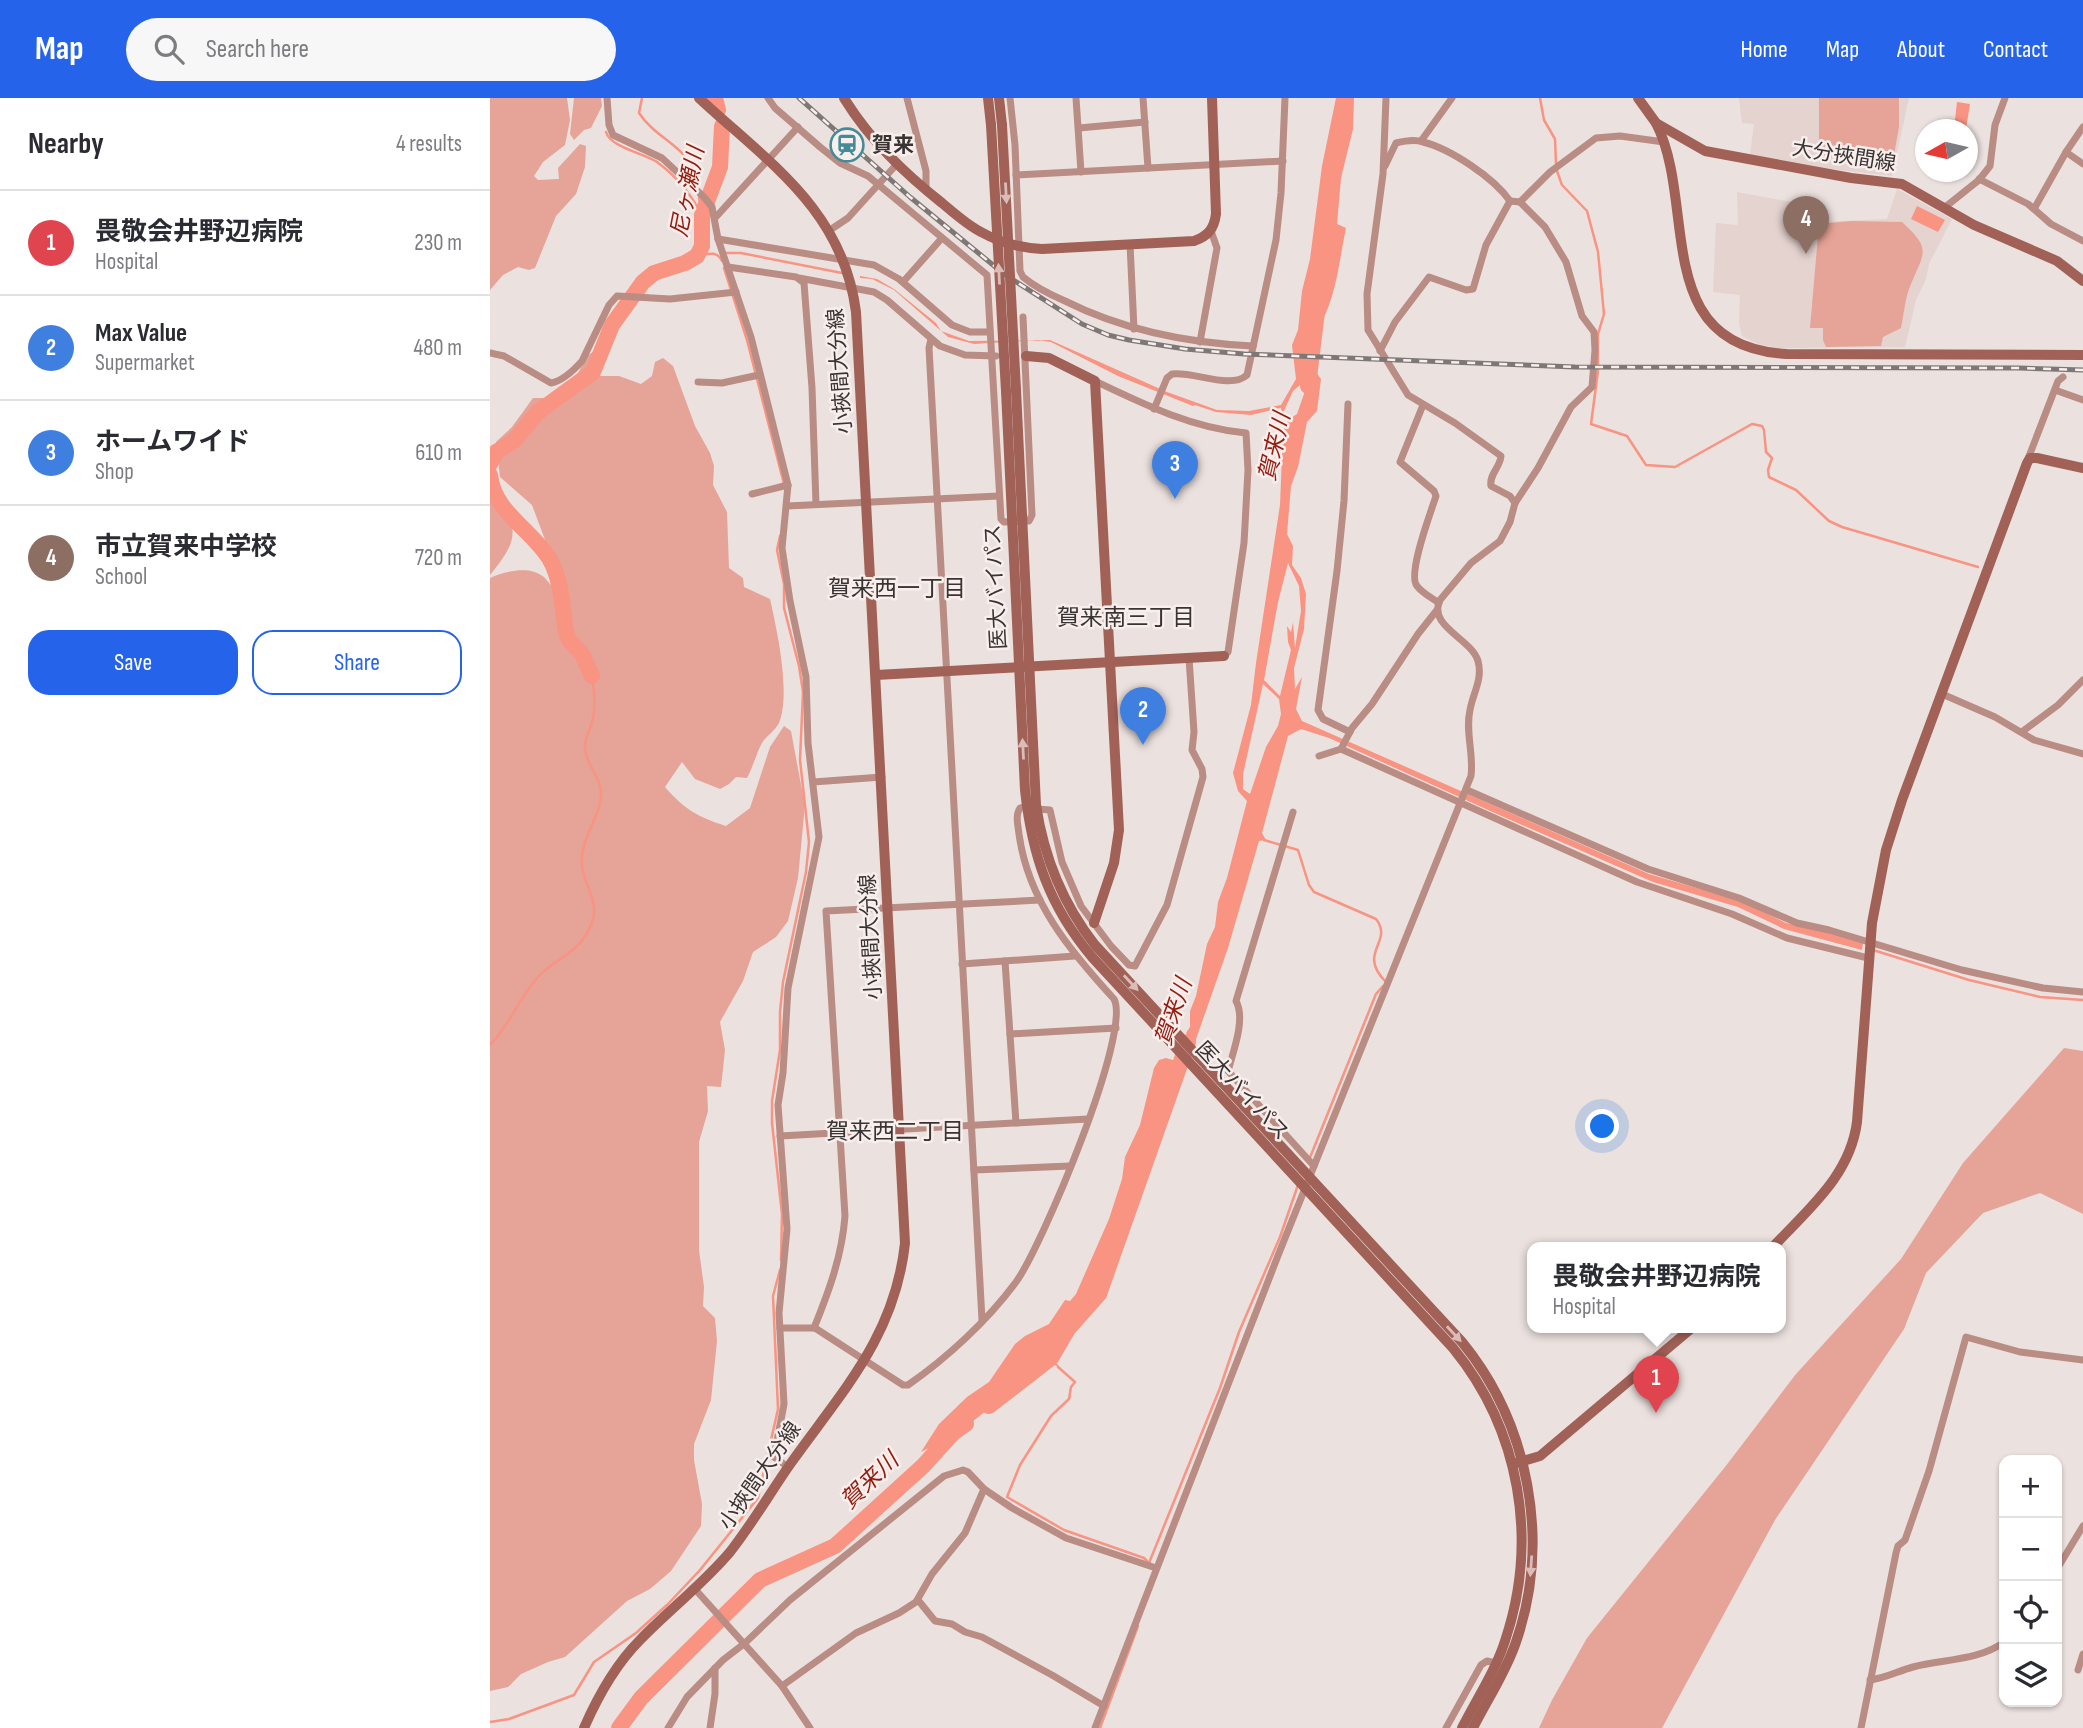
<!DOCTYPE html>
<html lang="en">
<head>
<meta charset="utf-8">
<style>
  :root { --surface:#fff; --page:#f7f7f7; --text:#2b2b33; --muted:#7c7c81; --line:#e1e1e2; --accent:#2563eb }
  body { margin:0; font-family:"Sofia Sans Condensed","Noto Sans JP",sans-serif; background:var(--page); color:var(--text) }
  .controls { position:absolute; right:21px; bottom:21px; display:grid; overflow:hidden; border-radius:14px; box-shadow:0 2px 5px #0004 }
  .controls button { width:63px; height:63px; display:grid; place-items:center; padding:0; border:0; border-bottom:2px solid var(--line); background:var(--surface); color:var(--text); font:35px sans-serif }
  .compass { position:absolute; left:1425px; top:21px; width:63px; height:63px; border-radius:50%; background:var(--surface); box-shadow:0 2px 5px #0004; rotate:262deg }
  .you { position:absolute; left:1113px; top:1029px; width:24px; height:24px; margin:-18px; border:5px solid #fff; border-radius:50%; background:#1a73e8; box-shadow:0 0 0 10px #1a73e833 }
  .badge { display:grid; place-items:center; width:46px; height:46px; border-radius:50%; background:var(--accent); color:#fff; font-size:23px; font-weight:700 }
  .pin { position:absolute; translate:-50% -58px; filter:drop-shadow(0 2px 4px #0008) }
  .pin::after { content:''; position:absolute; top:37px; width:24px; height:21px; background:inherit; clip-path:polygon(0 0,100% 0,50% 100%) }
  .popup { position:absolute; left:1037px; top:1144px; width:259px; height:91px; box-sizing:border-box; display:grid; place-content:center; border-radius:14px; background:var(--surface); filter:drop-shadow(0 2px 5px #0005); font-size:23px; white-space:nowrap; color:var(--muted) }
  .popup b { font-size:26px; color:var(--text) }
  .popup::after { content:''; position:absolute; left:50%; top:100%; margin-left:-14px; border:14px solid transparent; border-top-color:var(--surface) }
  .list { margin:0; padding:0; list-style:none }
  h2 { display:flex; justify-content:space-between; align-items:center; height:91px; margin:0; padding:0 28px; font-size:30px }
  h2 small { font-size:23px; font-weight:400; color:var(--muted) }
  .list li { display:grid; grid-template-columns:46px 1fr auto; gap:21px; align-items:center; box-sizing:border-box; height:105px; padding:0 28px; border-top:2px solid var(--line) }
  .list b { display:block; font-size:26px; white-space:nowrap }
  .list p { margin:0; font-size:23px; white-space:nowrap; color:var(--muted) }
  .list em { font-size:23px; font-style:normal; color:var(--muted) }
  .actions { display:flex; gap:14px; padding:21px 28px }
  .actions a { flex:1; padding:16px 0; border:2px solid var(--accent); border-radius:21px; text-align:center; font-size:24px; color:var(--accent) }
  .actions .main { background:var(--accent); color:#fff }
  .icon { flex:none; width:38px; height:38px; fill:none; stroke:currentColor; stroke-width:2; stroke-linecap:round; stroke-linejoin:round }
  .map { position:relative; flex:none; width:1593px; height:1630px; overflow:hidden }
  header { display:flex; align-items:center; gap:42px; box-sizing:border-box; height:98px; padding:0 35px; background:var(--accent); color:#fff }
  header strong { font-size:33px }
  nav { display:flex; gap:38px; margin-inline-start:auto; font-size:24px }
  .search { width:490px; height:63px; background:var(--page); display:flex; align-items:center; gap:18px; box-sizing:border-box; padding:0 24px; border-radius:38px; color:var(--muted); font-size:26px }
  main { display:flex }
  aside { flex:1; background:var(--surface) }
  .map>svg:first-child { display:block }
</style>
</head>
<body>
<header>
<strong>Map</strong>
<div class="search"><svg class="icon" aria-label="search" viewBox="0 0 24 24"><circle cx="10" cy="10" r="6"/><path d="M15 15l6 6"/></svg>Search here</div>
<nav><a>Home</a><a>Map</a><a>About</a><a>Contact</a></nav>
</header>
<main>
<aside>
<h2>Nearby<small>4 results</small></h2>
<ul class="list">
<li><span class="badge" style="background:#e0444e">1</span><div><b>畏敬会井野辺病院</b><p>Hospital</p></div><em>230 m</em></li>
<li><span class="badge" style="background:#3f7fe0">2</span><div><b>Max Value</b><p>Supermarket</p></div><em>480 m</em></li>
<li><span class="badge" style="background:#3f7fe0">3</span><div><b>ホームワイド</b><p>Shop</p></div><em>610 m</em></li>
<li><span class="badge" style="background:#8d6e63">4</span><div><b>市立賀来中学校</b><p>School</p></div><em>720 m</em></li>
</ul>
<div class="actions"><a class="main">Save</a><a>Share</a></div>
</aside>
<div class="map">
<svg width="1593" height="1630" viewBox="0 0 1593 1630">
  <rect width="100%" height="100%" fill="#ebe1df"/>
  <!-- built -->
  <g fill="#e4d3cf">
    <polygon points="1249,0 1419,0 1402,78 1332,70 1260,57 1264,26 1252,25"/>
    <polygon points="1407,91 1462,121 1439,166 1436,181 1426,202 1415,249 1288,250 1268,246 1252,238 1249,225 1250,197 1223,194 1226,125 1248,127 1247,94 1307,105 1307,125 1397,121"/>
  </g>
  <!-- green -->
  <g fill="#e6a397">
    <polygon points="0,0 77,0 80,22 75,47 53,64 44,78 48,82 69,81 68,70 90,46 96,48 95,69 86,96 66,118 45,170 39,172 28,169 13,177 0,192"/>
    <polygon points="84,0 111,0 112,8 101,30 94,32 84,42 80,36"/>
    <polygon points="1329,0 1409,0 1409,29 1402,68 1344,60 1329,56"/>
    <path d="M1361,123L1412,124C1441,151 1435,153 1421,186C1415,199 1414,216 1411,230L1393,239L1391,248L1336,249L1333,242V230H1320L1329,126Z"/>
    <path d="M104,253L107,261L109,278H129L151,286L162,278L165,264L173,260L183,268L205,328L220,355L224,368L223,387L237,414L239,470L253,480L254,489L280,501C287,532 301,596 289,625C285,633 276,638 272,645C266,656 263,669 257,680L246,679L239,686L230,691L205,681L192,664L175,689C195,712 208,719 236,728L260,710L280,649L294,628L301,633L314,703V717L308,780L298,823L286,839L263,854L253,883L230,924L235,952L231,989L217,988L218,1013L209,1044V1152L214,1189L213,1208L225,1220L227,1243L221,1302L204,1346V1362L212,1406L211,1428L181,1473L160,1491L137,1503L75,1559L58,1564L31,1576L18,1589L0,1593V480C16,473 39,467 54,479C58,483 61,488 65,491L57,447L42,407L10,379L6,344L22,329L43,300H75L97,258Z"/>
    <path d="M0,396C33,429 27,444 0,477Z"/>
    <polygon points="1574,950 1593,953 1593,1116 1550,1095 1493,1115 1436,1175 1414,1231 1285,1422 1172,1630 1049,1630 1062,1602 1097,1540 1235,1369 1306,1276 1411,1161 1473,1065"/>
  </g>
  <!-- water -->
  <g fill="#f99382" fill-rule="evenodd">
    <path d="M846,0H864L863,31L851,80L847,126L856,130C850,158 847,191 835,217C824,243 815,232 815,267L825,273L831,281L827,313L817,324L808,369L801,388L797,436L803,448L802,467L811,480L816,496L814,531L804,570L805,591L812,579L806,611L812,623L1159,776L1251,803L1296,825L1337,834L1373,845L1372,852L1294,831L1248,809L1163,784L1007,716L839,640L811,631L798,638L772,735L776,742L769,743L738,850L705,944L696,935L700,929V913L706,898L717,846L725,829L728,804L737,780L757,703L748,693L743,675L761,607L766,565L790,407L793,334L798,322L807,316L815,293L810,287L803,293L792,317L791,310L761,317L726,314L705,307L703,308L628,278L561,244L548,242L484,246L458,239L404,192L382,181L370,180V178L387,181L404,191L446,225L451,233L479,243L560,242L677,294L727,312L759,313L791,307L806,281L802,247L808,232L812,193L820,161L832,68ZM798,465L809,488L811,513L805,550L803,524L801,534L797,528L798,544L801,552L790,598L774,582L788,504ZM773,586L789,601L791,616L788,628L776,649L760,696L753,691V676Z"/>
    <polygon points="1467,4 1480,6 1476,31 1456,31 1458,21 1465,22"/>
    <polygon points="1427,108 1455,122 1448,134 1421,121"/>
    <polygon points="676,960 686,963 692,970 664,1036 661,1037 659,1043 636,1116 599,1211 591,1221 575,1232 557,1256 571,1270 551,1261 506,1305 468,1335 431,1354 449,1326 477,1299 499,1284 525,1246 535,1238 559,1226 575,1202 580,1203 586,1196 619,1121 632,1081 635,1059 650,1027 664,970 669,962"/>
  </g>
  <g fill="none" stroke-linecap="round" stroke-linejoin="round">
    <!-- stream -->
    <g stroke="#f99382" stroke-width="2.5">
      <path d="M152,0L149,15C169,45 203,48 208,89"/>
      <polyline points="1050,0 1054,22 1065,41 1066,66"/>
      <path d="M116,34C120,49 153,55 167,64C186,78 199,93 210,114"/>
      <polyline points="1067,73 1072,87 1097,113 1108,154 1114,216 1108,236 1108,273 1101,326 1137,338 1156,367 1185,369 1262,326 1272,328 1274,332 1276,354 1282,360 1278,372 1279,379 1306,392 1339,423 1352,429 1488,469"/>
      <polyline points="209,99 212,117"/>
      <polyline points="234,155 251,155 352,175"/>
      <path d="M207,158C218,156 227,152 232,163"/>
      <polyline points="234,170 257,242 294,386"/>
      <polyline points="290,438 287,452 294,486 294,510 309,568 313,594 310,662 319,744 316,774 293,884 290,914 290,952 282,1003 282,1025 292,1116 291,1162"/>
      <path d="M774,742L808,752L819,787L824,794L886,821C904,844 867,854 895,883"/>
      <polyline points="1383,852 1479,882 1550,899 1593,902"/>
      <path d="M0,947C20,927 29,899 49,878C68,858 89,856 101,827C111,804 94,789 92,767C89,745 108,722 111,700C113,681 97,669 95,651C94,641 101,630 103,620C106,606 104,592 102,578"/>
      <polyline points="819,1062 886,896 893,888"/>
      <polyline points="568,1269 585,1284 581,1289 579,1301 561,1318 530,1367 517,1399 574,1432 654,1460 660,1466"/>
      <polyline points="659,1465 730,1290 749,1234 790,1139 808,1087"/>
      <polyline points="0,1624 19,1621 84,1597 104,1564 146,1535 178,1506 210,1472 268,1400 288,1311 283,1198 290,1172"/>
      <polyline points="610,1630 648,1528"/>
    </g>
    <!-- river -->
    <g stroke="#f99382" stroke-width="16">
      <polyline points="225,0 228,12"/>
      <polyline points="818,288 827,213"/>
      <polyline points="0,366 6,354 24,343 48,314 103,274 122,227 153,184 164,175 195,165 207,158 212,148 212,117 230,69 232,28"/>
      <path d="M0,377C4,414 41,431 59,460C72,482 72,509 76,534L79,542L92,556L102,578"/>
      <polyline points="499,1308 561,1260 578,1231 609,1196 698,944"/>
      <polyline points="129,1630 151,1600 270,1482 345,1448 433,1368 463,1335 476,1326"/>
    </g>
    <!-- street -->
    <g stroke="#b98c84" stroke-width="7">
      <polyline points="117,0 119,27 123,37 172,60 214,99 222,109 228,141 261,239 298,387 292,450 300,503 316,579 318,645 329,739 298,890 293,975 288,1007 297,1131 289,1215 294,1306 284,1359 298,1369"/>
      <polyline points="278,0 285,10 330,49 350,65 378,78 497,177 511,421 514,424 539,423 542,417 533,219"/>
      <polyline points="417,0 436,73 436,92"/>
      <path d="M520,0L525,47L530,173L533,179C545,189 561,197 575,203C635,233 697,245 763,248"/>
      <polyline points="586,0 591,74"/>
      <polyline points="653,0 658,70"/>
      <polyline points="589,30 655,24"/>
      <polyline points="931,43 962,0"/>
      <polyline points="1576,54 1593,66"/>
      <path d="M895,68L906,45C914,43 925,41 933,44C961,51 1004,80 1020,103"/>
      <polyline points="526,77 793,63"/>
      <polyline points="1489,81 1538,106 1561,126 1593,143"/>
      <polyline points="1030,104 1060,74 1106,40 1130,38 1174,44"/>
      <polyline points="1454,110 1489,82 1500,68 1505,27 1515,0"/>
      <polyline points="1544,111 1576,54 1593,29"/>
      <polyline points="225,120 308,29"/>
      <polyline points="340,132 358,120 406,67"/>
      <polyline points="228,141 384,167 409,181 462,227 480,234 500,234"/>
      <polyline points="640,146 644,231"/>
      <polyline points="238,169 306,179 314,185 322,290 326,406"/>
      <polyline points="309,180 384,194 397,202 450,248 475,257 506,258"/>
      <polyline points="413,184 452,140"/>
      <polyline points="441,241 439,250 492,1222"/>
      <polyline points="710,244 727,150 721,133"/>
      <polyline points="890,253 905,224 939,179 976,192 983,191 996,147 1020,103 1030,104 1055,129 1076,164 1092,218 1104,234 1105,252 1102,289 1081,309 1048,370 1025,405"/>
      <path d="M0,255L14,258L61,285C72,283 84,272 92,263L119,207L127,198L180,201L246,194"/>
      <path d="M605,283C653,306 702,330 756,335L758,372L754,445L738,554L734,558"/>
      <polyline points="208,284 232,285 269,277"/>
      <polyline points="1565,292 1593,302"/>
      <polyline points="858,306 854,403 847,473 828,612 833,621 860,634"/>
      <path d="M933,307L910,364L944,393L946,398C941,414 917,476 927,488C932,495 942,500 949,505"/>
      <path d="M664,311L677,280L682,276C703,273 741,292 757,277L786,142L791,95L795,0"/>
      <polyline points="1538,361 1568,283 1573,279"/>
      <polyline points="262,396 298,387"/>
      <polyline points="297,408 509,398"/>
      <polyline points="1452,596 1505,619 1544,642 1593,656"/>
      <polyline points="1533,633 1568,607 1593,582"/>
      <polyline points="851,651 1147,784 1242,816 1297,840 1378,860"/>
      <polyline points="829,658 851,651 862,630 882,606 928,536 947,512"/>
      <polyline points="323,684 392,679"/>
      <polyline points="977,692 1158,771 1249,800 1307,825 1339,832 1472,872 1553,890 1593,894"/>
      <polyline points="547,711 560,712 572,764 591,808 621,848 639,867 645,868 677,807 713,679 712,671 702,652 704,634 699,560"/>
      <path d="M803,714L746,903C756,921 743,954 738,973L824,1068"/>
      <polyline points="515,863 526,1025"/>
      <polyline points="472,866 585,858"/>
      <polyline points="520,936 626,930"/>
      <polyline points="290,1038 598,1021"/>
      <polyline points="484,1072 580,1068"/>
      <path d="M290,1230H325L413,1287H418C457,1260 497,1223 526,1184C551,1150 642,935 624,901C580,853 538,803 529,736C528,727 525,718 530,710L537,708"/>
      <path d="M324,1230C339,1193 352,1158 355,1118L336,813L550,802"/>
      <polyline points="1567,1471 1593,1428"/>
      <polyline points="204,1490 292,1588 320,1630"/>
      <polyline points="428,1502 445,1523 462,1526 475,1534 492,1539 562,1577 614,1608"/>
      <polyline points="1588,1572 1593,1556"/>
      <path d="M1380,1582C1396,1580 1408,1573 1423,1569C1452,1561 1489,1563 1514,1544"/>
      <polyline points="292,1588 366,1535 409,1515 426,1504 442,1476 475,1435 494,1391"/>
      <polyline points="178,1630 197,1599 233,1562 255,1545 300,1502 454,1378 473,1372 478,1374 494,1391 522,1410 576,1440 666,1470"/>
      <polyline points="220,1630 225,1596 225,1570"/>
      <path d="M605,1630L789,1155L981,678C984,656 975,633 980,612C983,595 993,581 988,563C982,541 937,528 950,502L981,465L1010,443L1020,424L1025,405L1020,398L1001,388C999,376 1010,370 1011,358L965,325L918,297L878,232L877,196L893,76L896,0"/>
      <polyline points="956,1630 991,1567 997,1563 1006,1565"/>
      <polyline points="1371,1630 1406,1455 1408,1448 1415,1442 1439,1373 1476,1239 1530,1254 1593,1262"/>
    </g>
    <!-- secondary -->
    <g stroke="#a16156" stroke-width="10">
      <path d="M354,0C380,42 413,74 452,105C464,115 477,127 491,134C509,144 532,150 552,151L704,143C718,138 724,131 726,116L722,0"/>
      <polyline points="498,0 501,27"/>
      <polyline points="509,0 512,27"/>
      <polyline points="1148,0 1166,25 1215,53 1361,80 1412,86 1484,127 1567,163 1593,183"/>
      <path d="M1166,25C1208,107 1159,248 1297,256L1593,257"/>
      <polyline points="536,258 559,260 605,283 629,732 624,765 604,825"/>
      <path d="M526,292L546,707C554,760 572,805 605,847L972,1244C1039,1326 1061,1443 1026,1544C1016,1574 997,1602 983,1630"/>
      <path d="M516,293L535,692C542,757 559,808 602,859L963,1250C1030,1332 1049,1442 1015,1543C1005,1574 986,1602 972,1630"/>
      <polyline points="386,577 734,558"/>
      <path d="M1283,1149C1318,1111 1360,1078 1367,1024L1382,825L1396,752L1412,702L1537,365L1540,360H1547L1593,370"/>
      <polyline points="1026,1365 1050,1358 1203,1229"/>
      <path d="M94,1630C108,1598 125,1567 150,1542C179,1512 213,1486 240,1454C262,1426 280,1395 301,1365C353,1292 405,1238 415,1145L366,214C353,112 279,65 209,0"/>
    </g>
    <defs>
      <polyline id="rail" points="309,0 420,99 514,176 592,226 618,237 639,242 695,251 754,256 1085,269 1529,270 1593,272"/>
    </defs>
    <!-- rail casing -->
    <use href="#rail" stroke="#7d7775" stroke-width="5"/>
    <!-- rail -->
    <use href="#rail" stroke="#f8eeec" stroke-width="2.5" stroke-dasharray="8" stroke-linecap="butt"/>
    <!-- secondary-bridge -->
    <g stroke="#a16156" stroke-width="10">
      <polyline points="501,27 516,293"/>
      <polyline points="512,27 526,292"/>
    </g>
  </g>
  <!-- one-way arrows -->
  <defs><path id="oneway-solid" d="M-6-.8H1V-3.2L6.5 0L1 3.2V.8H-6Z" transform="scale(1.75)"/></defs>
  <g fill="#dabdb8">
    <use href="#oneway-solid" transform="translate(516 95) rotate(87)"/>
    <use href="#oneway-solid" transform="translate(509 176) rotate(-93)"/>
    <use href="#oneway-solid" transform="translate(533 651) rotate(-93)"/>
    <use href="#oneway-solid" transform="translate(641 885) rotate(47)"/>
    <use href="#oneway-solid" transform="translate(964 1236) rotate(47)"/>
    <use href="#oneway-solid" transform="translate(1041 1468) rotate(94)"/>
  </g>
  <!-- icons -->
  <defs>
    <symbol id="station-ring" viewBox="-11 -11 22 22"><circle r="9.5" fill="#f8eeec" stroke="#458b97" stroke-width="1.5"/><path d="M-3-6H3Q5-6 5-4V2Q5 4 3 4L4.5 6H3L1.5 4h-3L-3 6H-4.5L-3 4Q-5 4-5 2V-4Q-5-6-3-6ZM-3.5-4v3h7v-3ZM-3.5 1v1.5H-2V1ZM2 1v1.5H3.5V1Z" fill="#458b97"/></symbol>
  </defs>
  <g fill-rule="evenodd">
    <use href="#station-ring" x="338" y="28" width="38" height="38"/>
  </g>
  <g text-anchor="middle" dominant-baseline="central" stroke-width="5" stroke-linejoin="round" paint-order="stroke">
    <!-- poi labels -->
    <g font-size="21" font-weight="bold" fill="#383433" stroke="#f8eeec" text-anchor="start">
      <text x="382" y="47">賀来</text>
    </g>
    <!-- street labels -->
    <g font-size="21" fill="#383433" stroke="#f8eeec">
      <text transform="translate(1354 58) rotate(9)">大分挾間線</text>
      <text transform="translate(350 273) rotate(-94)">小挾間大分線</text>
      <text transform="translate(506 489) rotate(-93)">医大バイパス</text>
      <text transform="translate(381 839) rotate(-93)">小挾間大分線</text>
      <text transform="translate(752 993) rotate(47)">医大バイパス</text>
      <text transform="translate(270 1378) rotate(-55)">小挾間大分線</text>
    </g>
    <!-- water labels -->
    <g font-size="23" font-style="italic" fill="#931c0f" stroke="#f8eeec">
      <text transform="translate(198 94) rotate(-79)">尼ヶ瀬川</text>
      <text transform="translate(785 349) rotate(-77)">賀来川</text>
      <text transform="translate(684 914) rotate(-71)">賀来川</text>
      <text transform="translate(380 1383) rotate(-44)">賀来川</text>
    </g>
    <!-- neighbourhood labels -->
    <g font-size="23" fill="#383433" stroke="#f8eeec">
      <text x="407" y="491">賀来西一丁目</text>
      <text x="636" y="520">賀来南三丁目</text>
      <text x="405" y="1034">賀来西二丁目</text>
    </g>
  </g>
</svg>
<div class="controls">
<button>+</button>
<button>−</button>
<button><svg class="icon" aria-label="locate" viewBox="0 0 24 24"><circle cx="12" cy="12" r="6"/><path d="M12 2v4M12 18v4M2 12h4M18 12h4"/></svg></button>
<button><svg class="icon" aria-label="layers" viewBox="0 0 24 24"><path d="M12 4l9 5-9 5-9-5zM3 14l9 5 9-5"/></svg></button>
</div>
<svg class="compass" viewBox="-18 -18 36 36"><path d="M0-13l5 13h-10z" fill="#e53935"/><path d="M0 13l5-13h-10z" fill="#7c7c81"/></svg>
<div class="you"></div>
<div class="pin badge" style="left:1166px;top:1315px;background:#e0444e">1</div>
<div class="popup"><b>畏敬会井野辺病院</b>Hospital</div>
<div class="pin badge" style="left:653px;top:647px;background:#3f7fe0">2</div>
<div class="pin badge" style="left:685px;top:401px;background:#3f7fe0">3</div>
<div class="pin badge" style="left:1316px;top:156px;background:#8d6e63">4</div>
</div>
</main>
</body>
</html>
